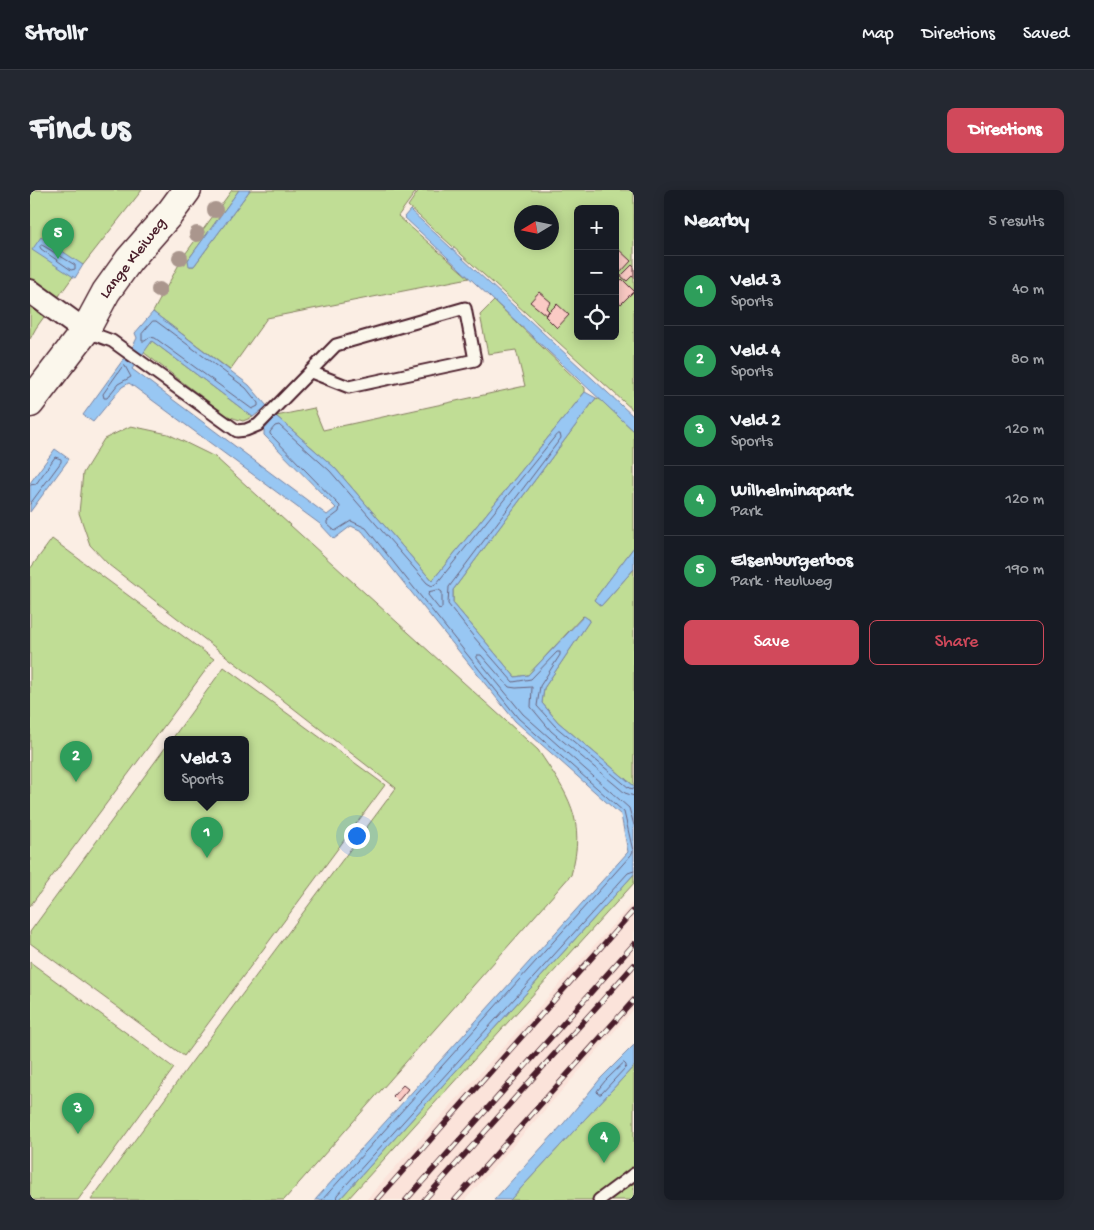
<!DOCTYPE html>
<html lang="en">
<head>
<meta charset="utf-8">
<style>
  :root { --surface:#171b24; --page:#242831; --text:#f1f3f6; --muted:#9ea1a6; --line:#363941; --accent:#d1495b }
  body { margin:0; font-family:"Gochi Hand",sans-serif; background:var(--page); color:var(--text) }
  .controls { position:absolute; right:15px; top:15px; display:grid; overflow:hidden; border-radius:8px; box-shadow:0 2px 12px #0003 }
  .controls button { width:45px; height:45px; display:grid; place-items:center; padding:0; border:0; border-bottom:1px solid var(--line); background:var(--surface); color:var(--text); font:25px sans-serif }
  .compass { position:absolute; left:484px; top:15px; width:45px; height:45px; border-radius:50%; background:var(--surface); box-shadow:0 2px 12px #0003; rotate:260deg }
  .you { position:absolute; left:326px; top:645px; width:18px; height:18px; margin:-12px; border:4px solid #fff; border-radius:50%; background:#1a73e8; box-shadow:0 0 0 8px #1a73e833 }
  .badge { display:grid; place-items:center; width:32px; height:32px; border-radius:50%; background:var(--accent); color:#fff; font-size:16px; font-weight:700 }
  .pin { position:absolute; translate:-50% -41px; filter:drop-shadow(0 1px 2px #0008) }
  .pin::after { content:''; position:absolute; top:26px; width:18px; height:15px; background:inherit; clip-path:polygon(0 0,100% 0,50% 100%) }
  .popup { position:absolute; left:134px; top:546px; width:85px; height:65px; box-sizing:border-box; display:grid; place-content:center; border-radius:8px; background:var(--surface); filter:drop-shadow(0 1px 4px #0005); font-size:16px; white-space:nowrap; color:var(--muted) }
  .popup b { font-size:19px; color:var(--text) }
  .popup::after { content:''; position:absolute; left:50%; top:100%; margin-left:-10px; border:10px solid transparent; border-top-color:var(--surface) }
  .list { margin:0; padding:0; list-style:none }
  h2 { display:flex; justify-content:space-between; align-items:center; height:65px; margin:0; padding:0 20px; font-size:21px }
  h2 small { font-size:16px; font-weight:400; color:var(--muted) }
  .list li { display:grid; grid-template-columns:32px 1fr auto; gap:15px; align-items:center; box-sizing:border-box; height:70px; padding:0 20px; border-top:1px solid var(--line) }
  .list b { display:block; font-size:19px; white-space:nowrap }
  .list p { margin:0; font-size:16px; white-space:nowrap; color:var(--muted) }
  .list em { font-size:16px; font-style:normal; color:var(--muted) }
  .actions { display:flex; gap:10px; padding:15px 20px }
  .actions a { flex:1; padding:11px 0; border:1px solid var(--accent); border-radius:8px; text-align:center; font-size:18px; color:var(--accent) }
  .actions .main { background:var(--accent); color:#fff }
  .icon { flex:none; width:28px; height:28px; fill:none; stroke:currentColor; stroke-width:2; stroke-linecap:round; stroke-linejoin:round }
  .map { position:relative; flex:none; width:604px; height:1010px; overflow:hidden; border-radius:8px }
  header { display:flex; align-items:center; gap:30px; box-sizing:border-box; height:70px; padding:0 25px; background:var(--surface); border-bottom:1px solid var(--line) }
  header strong { font-size:24px }
  nav { display:flex; gap:28px; margin-inline-start:auto; font-size:18px }
  .intro { display:flex; align-items:center; justify-content:space-between; box-sizing:border-box; height:120px; padding:0 30px }
  h1 { margin:0; font-size:35px }
  .button { padding:12px 22px; border-radius:8px; background:var(--accent); color:#fff; font-size:18px; font-weight:700 }
  main { display:flex; gap:30px; padding:0 30px }
  aside { flex:1; background:var(--surface); border-radius:8px; box-shadow:0 2px 12px #0003 }
  .map>svg:first-child { display:block }
</style>
</head>
<body>
<header>
<strong>Strollr</strong>
<nav><a>Map</a><a>Directions</a><a>Saved</a></nav>
</header>
<div class="intro"><h1>Find us</h1><a class="button">Directions</a></div>
<main>
<div class="map">
<svg width="604" height="1010" viewBox="0 0 604 1010">
  <rect width="100%" height="100%" fill="#fbeee4"/>
  <filter id="ink" filterUnits="userSpaceOnUse"><feTurbulence type="fractalNoise" baseFrequency=".02" numOctaves="2"/><feDisplacementMap in="SourceGraphic" scale="10" xChannelSelector="R" yChannelSelector="G"/><feConvolveMatrix kernelMatrix="1 2 1 2 8 2 1 2 1" color-interpolation-filters="sRGB"/></filter>
  <g filter="url(#ink)">
    <!-- built -->
    <polygon fill="#fbe3da" points="604,711 604,819 435,1010 336,1010"/>
    <!-- green -->
    <g fill="#c0dd95" stroke="#857e60" fill-rule="evenodd">
      <polygon points="0,0 112,0 53,75 52,74 6,138 0,149"/>
      <polygon points="202,0 209,0 158,70 160,76 164,76 220,0 387,0 368,26 439,88 237,128 200,180 123,122 153,67"/>
      <path d="M389,0H604V221L378,16ZM548,19H585V146H548ZM492,22H522V52H492Z"/>
      <polygon points="464,111 555,198 555,202 402,391 304,277 246,226 284,218 293,240 495,196 486,160 458,164 450,125"/>
      <polygon points="122,151 223,227 213,231 197,226 113,162"/>
      <polygon points="566,208 571,210 604,241 604,357 564,410 571,416 604,379 604,596 528,532 512,513 514,498 560,430 553,426 498,485 485,487 423,413 423,400"/>
      <path d="M101,236L138,244L185,267L508,560C538,605 557,629 541,685L254,1010H61L161,873L366,598L79,375L60,355L49,323L53,283L74,249Z"/>
      <polygon points="22,349 184,469 0,716 0,379"/>
      <polygon points="194,477 355,595 154,866 0,753 0,742 138,554 138,607 216,607 216,549 142,549"/>
      <polygon points="604,684 604,693 317,1010 309,1010"/>
      <polygon points="0,772 144,878 48,1010 0,1010"/>
      <polygon points="604,876 604,1010 480,1010"/>
    </g>
    <!-- water -->
    <g fill="#98c7f3" stroke="#7984a3">
      <polygon points="209,0 220,0 164,76 159,76 158,70"/>
      <polygon points="380,20 604,227 604,241 374,27"/>
      <polygon points="11,47 53,75 45,88 2,60"/>
      <polygon points="123,122 219,195 237,216 223,227 122,151 102,179 297,325 306,318 234,245 234,240 246,226 304,277 402,391 555,202 566,208 423,400 423,413 485,487 498,485 554,426 560,430 514,498 512,513 528,532 604,596 604,684 309,1010 285,1010 598,662 591,625 485,531 332,341 321,336 304,349 290,334 99,193 92,197 63,232 53,225 103,156 107,148 105,143"/>
      <polygon points="25,259 39,269 0,322 0,293"/>
      <polygon points="604,357 604,379 571,416 564,410"/>
      <polygon points="604,855 604,876 480,1010 464,1010 534,933 571,888"/>
    </g>
    <g fill="none" stroke-linecap="round" stroke-linejoin="round">
      <!-- shore -->
      <g stroke="#69627b" stroke-width="1">
        <polygon points="12,55 45,75 45,79 41,80 11,59 10,57"/>
        <polygon points="123,131 126,131 216,198 228,213 228,216 222,219 125,148 120,147 115,151 112,151 112,144"/>
        <polygon points="95,176 101,187 88,194 77,208 74,208 73,204 92,177"/>
        <polyline points="0,295 6,294 25,267 31,269 31,272 0,314"/>
        <polygon points="409,400 412,402 412,417 410,420 398,405 399,402"/>
        <polyline points="604,606 595,603 521,541 501,517 502,497 486,498 479,497 451,465 447,465 447,468 493,524 599,618 604,635"/>
        <polygon points="594,873 596,875 596,877 571,904 568,904 567,901 575,891"/>
        <polyline points="292,1010 601,665 603,661 594,622 488,528 336,338 321,331 305,341 297,334 297,331 309,322 310,316 240,244 240,242 245,236 249,235 300,281 397,393 402,396 407,393 527,244 530,244 531,248 419,397 418,414 443,446 483,492 501,489 527,462 530,462 530,465 510,496 507,516 525,536 599,598 604,599"/>
        <polyline points="306,1010 307,1005 598,683 604,681"/>
      </g>
    </g>
    <!-- building -->
    <g fill="#facac4" stroke="#4a1f2b">
      <polygon points="587,58 601,71 590,83 585,78"/>
      <polygon points="602,75 604,77 604,88 602,86 597,91 591,86"/>
      <polygon points="592,89 604,101 591,114 585,109 585,96"/>
      <polygon points="509,102 521,112 516,118 519,121 516,125 500,112"/>
      <polygon points="527,114 539,125 527,138 515,126"/>
      <polygon points="373,895 378,899 368,911 363,906"/>
    </g>
    <g fill="none" stroke-linecap="round" stroke-linejoin="round">
      <defs>
        <g id="service">
          <polyline points="55,141 82,151 207,241 216,240 228,235 306,155 435,118 445,170 319,197 281,182"/>
          <polyline points="569,1010 604,984"/>
        </g>
        <polyline id="minor" points="0,101 55,141"/>
        <polyline id="tertiary" points="0,213 55,141 76,102 99,70 140,23 157,0"/>
      </defs>
      <!-- service casing -->
      <use href="#service" stroke="#4a1f2b" stroke-width="15"/>
      <!-- minor casing -->
      <use href="#minor" stroke="#4a1f2b" stroke-width="26"/>
      <!-- tertiary casing -->
      <use href="#tertiary" stroke="#4a1f2b" stroke-width="31"/>
      <!-- service -->
      <use href="#service" stroke="#fbf7ec" stroke-width="11"/>
      <!-- minor -->
      <use href="#minor" stroke="#fbf7ec" stroke-width="22"/>
      <!-- tertiary -->
      <use href="#tertiary" stroke="#fbf7ec" stroke-width="28"/>
      <defs>
        <g id="rail">
          <polyline points="347,1010 604,720"/>
          <polyline points="376,1010 604,754"/>
          <polyline points="394,1010 604,775"/>
          <polyline points="425,1010 604,810"/>
        </g>
      </defs>
      <!-- rail casing -->
      <use href="#rail" stroke="#4a1f2b" stroke-width="5.5"/>
      <!-- rail -->
      <use href="#rail" stroke="#fbf7ec" stroke-width="4" stroke-dasharray="11" stroke-linecap="butt"/>
    </g>
    <!-- trees -->
    <g fill="#aa968d">
      <circle cx="185" cy="20" r="8"/>
      <circle cx="167" cy="44" r="8"/>
      <circle cx="150" cy="68" r="8"/>
      <circle cx="129" cy="100" r="8"/>
    </g>
  </g>
  <g text-anchor="middle" dominant-baseline="central" stroke-width="4.5" stroke-linejoin="round" paint-order="stroke">
    <!-- street labels -->
    <g font-size="16" fill="#4a1f2b" stroke="#fbf7ec">
      <text transform="translate(104 69) rotate(-52)">Lange Kleiweg</text>
    </g>
  </g>
</svg>
<div class="controls">
<button>+</button>
<button>−</button>
<button><svg class="icon" aria-label="locate" viewBox="0 0 24 24"><circle cx="12" cy="12" r="6"/><path d="M12 2v4M12 18v4M2 12h4M18 12h4"/></svg></button>
</div>
<svg class="compass" viewBox="-18 -18 36 36"><path d="M0-13l5 13h-10z" fill="#e53935"/><path d="M0 13l5-13h-10z" fill="#9ea1a6"/></svg>
<div class="you"></div>
<div class="pin badge" style="left:177px;top:668px;background:#2e9e5b">1</div>
<div class="popup"><b>Veld 3</b>Sports</div>
<div class="pin badge" style="left:46px;top:592px;background:#2e9e5b">2</div>
<div class="pin badge" style="left:48px;top:944px;background:#2e9e5b">3</div>
<div class="pin badge" style="left:574px;top:973px;background:#2e9e5b">4</div>
<div class="pin badge" style="left:28px;top:69px;background:#2e9e5b">5</div>
</div>
<aside>
<h2>Nearby<small>5 results</small></h2>
<ul class="list">
<li><span class="badge" style="background:#2e9e5b">1</span><div><b>Veld 3</b><p>Sports</p></div><em>40 m</em></li>
<li><span class="badge" style="background:#2e9e5b">2</span><div><b>Veld 4</b><p>Sports</p></div><em>80 m</em></li>
<li><span class="badge" style="background:#2e9e5b">3</span><div><b>Veld 2</b><p>Sports</p></div><em>120 m</em></li>
<li><span class="badge" style="background:#2e9e5b">4</span><div><b>Wilhelminapark</b><p>Park</p></div><em>120 m</em></li>
<li><span class="badge" style="background:#2e9e5b">5</span><div><b>Elsenburgerbos</b><p>Park · Heulweg</p></div><em>190 m</em></li>
</ul>
<div class="actions"><a class="main">Save</a><a>Share</a></div>
</aside>
</main>
</body>
</html>
